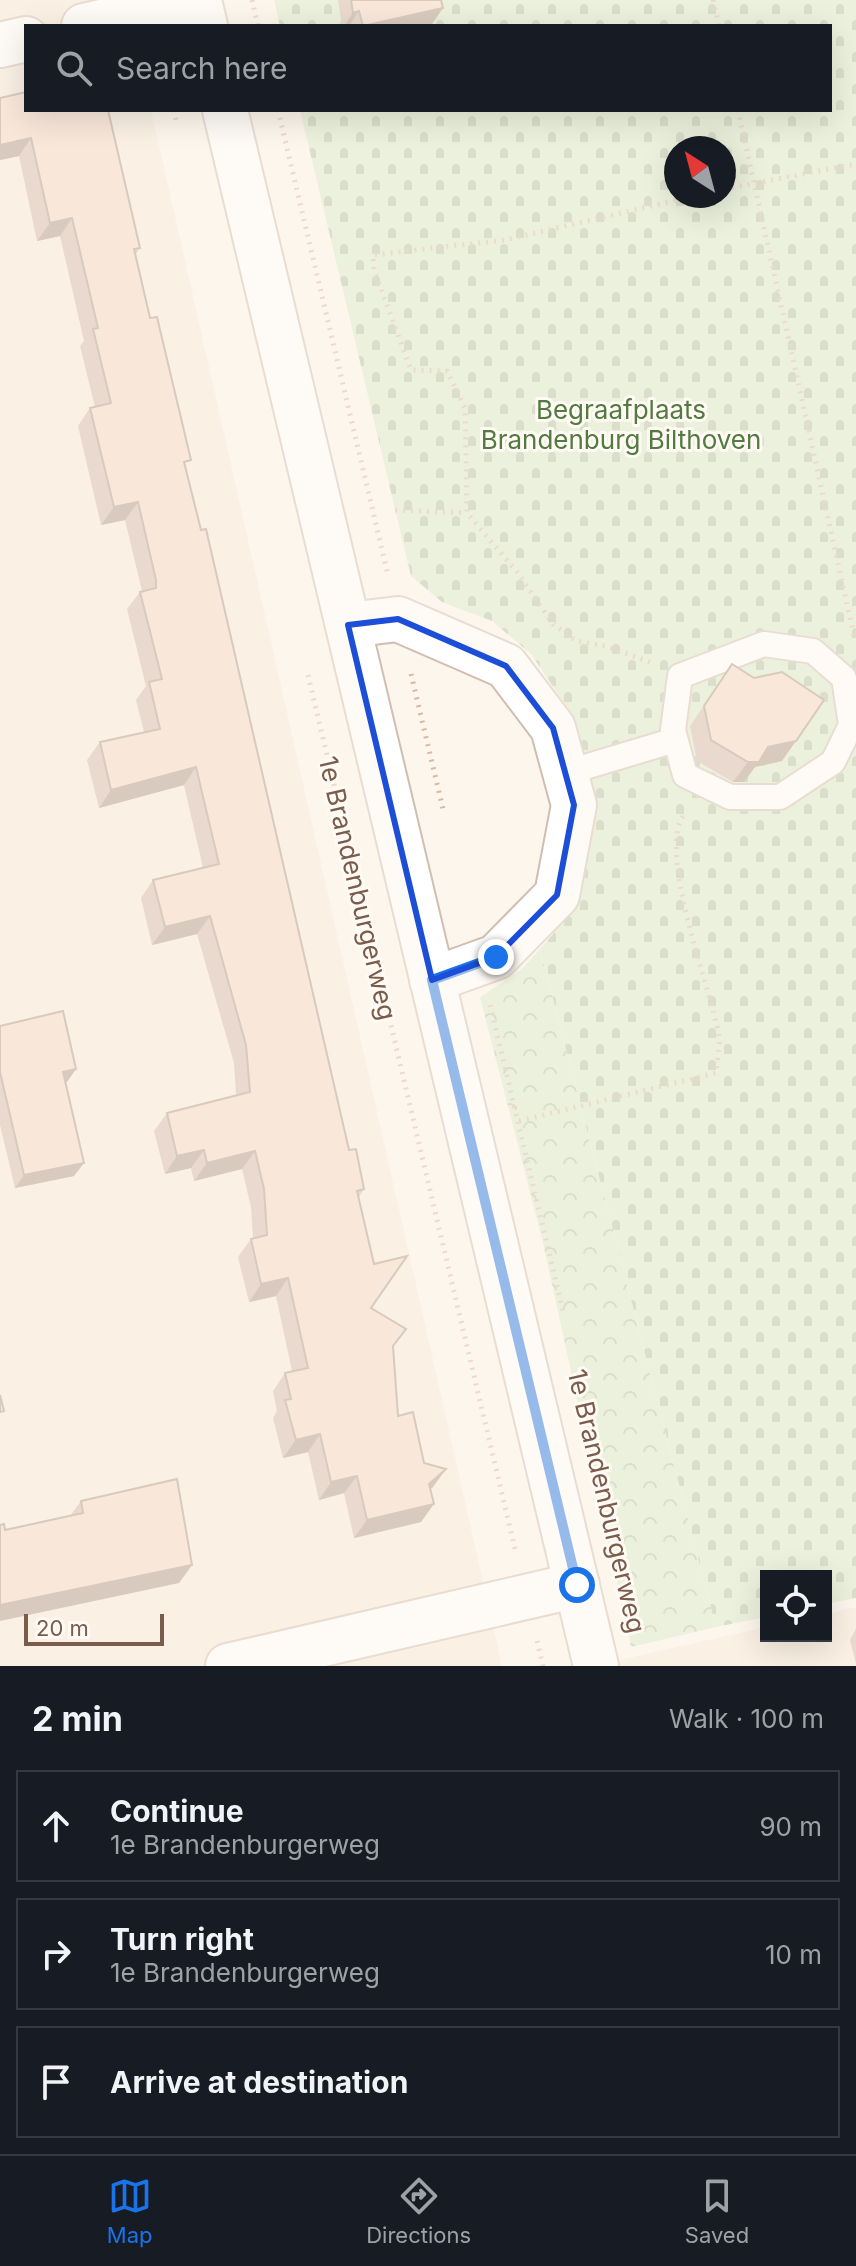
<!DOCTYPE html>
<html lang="en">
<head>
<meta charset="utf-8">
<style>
  :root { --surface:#171b24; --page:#242831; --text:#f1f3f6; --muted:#9ea1a6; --line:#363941; --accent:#1a73e8 }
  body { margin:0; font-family:Inter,sans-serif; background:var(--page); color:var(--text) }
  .controls { position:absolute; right:24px; bottom:24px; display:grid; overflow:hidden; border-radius:0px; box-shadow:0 8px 32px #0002 }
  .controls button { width:72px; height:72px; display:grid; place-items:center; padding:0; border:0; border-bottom:2px solid var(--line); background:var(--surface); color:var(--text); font:40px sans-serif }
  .compass { position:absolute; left:664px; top:136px; width:72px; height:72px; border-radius:50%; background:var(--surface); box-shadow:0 8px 32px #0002; rotate:324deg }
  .scale { position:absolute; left:24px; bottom:20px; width:140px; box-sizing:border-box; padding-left:8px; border:4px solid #7a5c4d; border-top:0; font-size:22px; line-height:28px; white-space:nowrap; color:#7a5c4d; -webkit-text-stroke:6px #fffaf3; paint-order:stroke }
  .stop { position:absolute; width:24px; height:24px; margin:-18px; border:6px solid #1a73e8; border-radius:50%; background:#fff }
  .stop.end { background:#1a73e8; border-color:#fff; box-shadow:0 2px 8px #0008 }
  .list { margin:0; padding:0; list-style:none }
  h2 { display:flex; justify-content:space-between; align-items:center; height:104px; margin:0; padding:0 32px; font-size:34px }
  h2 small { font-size:26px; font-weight:400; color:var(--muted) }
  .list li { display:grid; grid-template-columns:52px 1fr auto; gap:24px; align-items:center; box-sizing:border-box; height:112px; margin:0 16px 16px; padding:0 16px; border:2px solid var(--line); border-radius:0px }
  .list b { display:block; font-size:30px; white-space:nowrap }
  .list p { margin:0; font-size:26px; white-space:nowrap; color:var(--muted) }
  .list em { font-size:26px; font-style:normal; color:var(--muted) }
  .icon { flex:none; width:44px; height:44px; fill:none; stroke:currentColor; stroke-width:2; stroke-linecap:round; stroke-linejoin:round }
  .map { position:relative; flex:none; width:856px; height:1666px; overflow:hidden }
  .search { position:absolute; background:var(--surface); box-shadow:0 8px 32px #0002; left:24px; right:24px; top:24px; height:88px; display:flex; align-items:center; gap:20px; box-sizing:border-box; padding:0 28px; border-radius:0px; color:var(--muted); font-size:30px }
  .sheet { height:488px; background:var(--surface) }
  nav { display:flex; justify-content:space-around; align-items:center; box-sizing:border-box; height:112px; border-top:2px solid var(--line); background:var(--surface); font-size:22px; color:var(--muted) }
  nav a { display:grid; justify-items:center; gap:4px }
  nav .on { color:var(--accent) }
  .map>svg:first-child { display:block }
</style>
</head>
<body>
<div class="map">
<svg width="856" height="1666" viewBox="0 0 856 1666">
  <defs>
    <pattern id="forest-crowns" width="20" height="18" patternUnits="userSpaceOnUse" patternTransform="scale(2)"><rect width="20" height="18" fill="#d8ecc9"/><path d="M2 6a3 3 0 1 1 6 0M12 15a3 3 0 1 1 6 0" fill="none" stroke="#b4c2a5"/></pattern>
    <pattern id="cemetery-stones" width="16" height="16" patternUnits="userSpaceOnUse" patternTransform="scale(2)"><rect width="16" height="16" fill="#d8ecc9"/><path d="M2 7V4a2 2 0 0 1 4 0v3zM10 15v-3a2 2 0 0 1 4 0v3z" fill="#b4c2a5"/></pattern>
  </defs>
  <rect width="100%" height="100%" fill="#fdf6ec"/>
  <!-- residential -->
  <g fill="#f5e8da">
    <polygon points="0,0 126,0 132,26 26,26 26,110 151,110 502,1666 0,1666"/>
    <polygon points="856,1607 856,1666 593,1666 766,1627 766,1636 826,1636 826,1614"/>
  </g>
  <!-- forest -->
  <polygon fill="url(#forest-crowns)" points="540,949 716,1627 631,1647 543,1243 480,997 521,970"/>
  <!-- cemetery -->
  <path fill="url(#cemetery-stones)" fill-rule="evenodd" d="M274,0H856V1598L826,1604V1576H766V1617L716,1627L540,949L553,934L572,895L585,762L566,706L531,654L492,621L442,602L411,576L300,110H830V26H280ZM676,148H724V196H676Z"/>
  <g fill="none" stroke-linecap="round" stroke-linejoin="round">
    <defs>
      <g id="service">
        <polygon points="764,644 813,651 844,678 851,725 833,762 780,797 730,797 685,775 673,730 680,676"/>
        <polyline points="565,773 675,740"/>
      </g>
      <g id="minor">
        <polyline points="84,26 199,0"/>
        <polyline points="0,45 26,39"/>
        <polyline points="348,625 398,619 506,666 553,728 574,805 557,895 496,957 432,980"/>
        <polyline points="228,1666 577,1585"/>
      </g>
      <g id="tertiary">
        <polyline points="199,0 205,26"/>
        <polyline points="225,110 596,1666"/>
      </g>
    </defs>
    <!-- service casing -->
    <use href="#service" stroke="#d1beb0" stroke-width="28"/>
    <!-- minor casing -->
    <use href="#minor" stroke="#d1beb0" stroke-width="48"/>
    <!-- tertiary casing -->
    <use href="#tertiary" stroke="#d1beb0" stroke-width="48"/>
    <!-- path -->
    <g stroke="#d9b8a5" stroke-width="5" stroke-dasharray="2 6" stroke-linecap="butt">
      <polyline points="252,0 258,26"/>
      <polyline points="713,0 719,26"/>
      <polyline points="174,110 177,125"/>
      <polyline points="278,110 388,575"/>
      <polyline points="738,110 854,636"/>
      <polyline points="724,189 856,164"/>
      <polyline points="395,510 467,513"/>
      <polyline points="650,662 605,646 576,641 553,624 517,572 467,513 465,408 447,371 411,370 374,270 373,255 505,240 694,196"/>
      <polyline points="411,674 443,809"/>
      <polyline points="308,675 516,1553"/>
      <polyline points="490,1005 563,1311"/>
      <path d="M519,1121L716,1073C717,1061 720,1047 719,1036C711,989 656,849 684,815"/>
      <polyline points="537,1641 543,1666"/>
    </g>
    <!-- service -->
    <use href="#service" stroke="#fff" stroke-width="24"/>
    <!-- minor -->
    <use href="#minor" stroke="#fff" stroke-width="44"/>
    <!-- tertiary -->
    <use href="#tertiary" stroke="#fff" stroke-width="44"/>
  </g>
  <!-- wall -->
  <g fill="#d1b7a8">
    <polygon points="338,0 441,0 443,8 432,24 421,26 342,26"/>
    <polygon points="0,98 140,248 136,254 185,468 349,1150 364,1189 359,1197 371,1308 393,1348 398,1416 424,1463 446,1469 430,1489 421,1522 354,1538 344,1493 319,1500 308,1452 283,1458 273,1418 277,1411 273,1391 285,1373 292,1371 276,1296 249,1302 238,1257 251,1239 253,1238 251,1207 242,1169 194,1181 191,1168 165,1174 154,1131 167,1113 236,1095 234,1063 197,934 152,945 141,898 153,880 203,868 184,785 99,808 87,760 100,742 144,732 136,700 146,686 127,609 140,592 142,591 125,520 101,525 78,426 90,408 95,407 80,346 84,341 60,236 37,241 19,156 0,160"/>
    <polygon points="732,664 782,761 755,767 744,782 733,782 697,761 690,726"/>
    <polygon points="0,1026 76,1069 66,1082 74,1176 15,1188 0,1125"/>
    <polygon points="81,1501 192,1565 179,1583 5,1530 70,1516"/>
    <polygon points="856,1629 856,1664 850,1640"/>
  </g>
  <!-- shaded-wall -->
  <g fill="#aa9588">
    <polygon points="443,8 432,24 421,26 363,26"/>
    <polygon points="359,11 349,26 344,26 353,13"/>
    <polygon points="31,138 19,156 0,160 0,145"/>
    <polygon points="72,218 60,236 37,241 50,223"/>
    <polygon points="138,502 125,520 101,525 114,507"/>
    <polygon points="796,741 782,761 755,767 744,782 733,782 748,762 768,747"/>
    <polygon points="196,767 184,785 99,808 111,790"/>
    <polygon points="210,916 197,934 152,945 165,927"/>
    <polygon points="76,1069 67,1082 54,1085 63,1072"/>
    <polygon points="204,1150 191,1168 165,1174 177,1156"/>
    <polygon points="255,1151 242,1169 194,1181 207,1163"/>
    <polygon points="84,1163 74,1176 15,1188 24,1175"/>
    <polygon points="288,1278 276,1296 249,1302 261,1284"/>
    <polygon points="320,1434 308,1452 283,1458 296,1440"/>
    <polygon points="446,1469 433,1487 416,1502 429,1484"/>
    <polygon points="357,1476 344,1493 319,1500 331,1482"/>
    <polygon points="434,1504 421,1522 354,1538 367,1520"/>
    <polygon points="192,1565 179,1583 0,1621 0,1605"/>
  </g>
  <!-- building -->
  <g fill="#f3d5c3" stroke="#aa9588" stroke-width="2">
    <polygon points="351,0 441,0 443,8 363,26 359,11 353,13"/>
    <polygon points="26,92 26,110 108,110 140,248 134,249 150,318 157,317 191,460 184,462 201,530 206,529 349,1150 356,1149 364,1189 357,1191 374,1264 407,1256 371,1308 406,1329 393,1346 398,1416 413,1412 424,1463 446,1469 429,1484 434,1504 367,1520 357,1476 331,1482 320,1434 296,1440 285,1400 291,1399 285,1373 308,1368 288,1278 261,1284 251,1239 267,1235 264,1189 255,1151 207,1163 204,1150 177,1156 167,1113 250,1092 246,1045 210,916 165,927 153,880 219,864 196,767 111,790 100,742 160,729 149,682 162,679 140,592 156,588 156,580 138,502 114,507 90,408 111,403 93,329 98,328 72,218 50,223 31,138 0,145 0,98"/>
    <polygon points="732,664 754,678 782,672 824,700 796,741 768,747 759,762 748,762 711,740 704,706"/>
    <polygon points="63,1011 76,1069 63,1072 84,1163 24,1175 0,1072 0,1026"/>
    <polygon points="0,1395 4,1411 0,1412"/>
    <polygon points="177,1479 192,1565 0,1605 0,1525 4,1524 5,1530 83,1513 81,1501"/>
  </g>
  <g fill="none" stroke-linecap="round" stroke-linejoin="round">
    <!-- route -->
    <polyline stroke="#1a73e8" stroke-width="10" points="496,957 432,980 577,1585"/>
  </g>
  <!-- marked area -->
  <path d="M0 0H856V1666H0ZM398,619L506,666L553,728L574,805L557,895L496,957L432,980L348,625Z" fill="#fdf6ec" fill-opacity=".55" fill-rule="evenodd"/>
  <path fill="none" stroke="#1d4ed8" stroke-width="6" stroke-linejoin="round" d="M398,619L506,666L553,728L574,805L557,895L496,957L432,980L348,625Z"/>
  <g text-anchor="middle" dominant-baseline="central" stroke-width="6" stroke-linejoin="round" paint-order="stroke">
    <!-- park labels -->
    <g font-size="26" fill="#537a41" stroke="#fffaf3">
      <text x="621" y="409">Begraafplaats<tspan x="621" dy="30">Brandenburg Bilthoven</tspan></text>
    </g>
    <!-- street labels -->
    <g font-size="26" fill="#7a5c4d" stroke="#fffaf3">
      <text transform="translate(358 888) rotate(77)">1e Brandenburgerweg</text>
      <text transform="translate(607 1501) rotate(77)">1e Brandenburgerweg</text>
    </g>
  </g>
</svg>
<div class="controls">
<button><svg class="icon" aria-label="locate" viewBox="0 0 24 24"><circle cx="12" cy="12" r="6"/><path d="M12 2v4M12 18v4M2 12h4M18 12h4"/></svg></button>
</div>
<svg class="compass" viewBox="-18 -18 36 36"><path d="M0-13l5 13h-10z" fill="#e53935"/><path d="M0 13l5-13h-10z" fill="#9ea1a6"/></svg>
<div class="scale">20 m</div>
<div class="stop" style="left:577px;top:1585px"></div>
<div class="stop end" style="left:496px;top:957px"></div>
<div class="search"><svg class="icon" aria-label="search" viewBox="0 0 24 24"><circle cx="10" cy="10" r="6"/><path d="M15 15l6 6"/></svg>Search here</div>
</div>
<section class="sheet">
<h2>2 min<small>Walk · 100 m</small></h2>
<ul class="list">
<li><svg class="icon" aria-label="ahead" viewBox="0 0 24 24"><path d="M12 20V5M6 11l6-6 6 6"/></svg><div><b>Continue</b><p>1e Brandenburgerweg</p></div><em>90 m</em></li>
<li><svg class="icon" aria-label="right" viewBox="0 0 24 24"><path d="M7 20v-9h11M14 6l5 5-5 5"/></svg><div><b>Turn right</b><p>1e Brandenburgerweg</p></div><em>10 m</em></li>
<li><svg class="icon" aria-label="arrive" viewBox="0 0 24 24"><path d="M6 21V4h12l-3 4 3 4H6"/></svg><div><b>Arrive at destination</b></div></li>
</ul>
</section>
<nav>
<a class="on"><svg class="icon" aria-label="map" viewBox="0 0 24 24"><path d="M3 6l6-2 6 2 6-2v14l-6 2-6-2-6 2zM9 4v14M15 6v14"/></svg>Map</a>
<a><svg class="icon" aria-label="directions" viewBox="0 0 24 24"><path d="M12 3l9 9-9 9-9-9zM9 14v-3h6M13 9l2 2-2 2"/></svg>Directions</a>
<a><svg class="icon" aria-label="saved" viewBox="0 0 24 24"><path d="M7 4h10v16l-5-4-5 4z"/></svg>Saved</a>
</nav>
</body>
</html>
